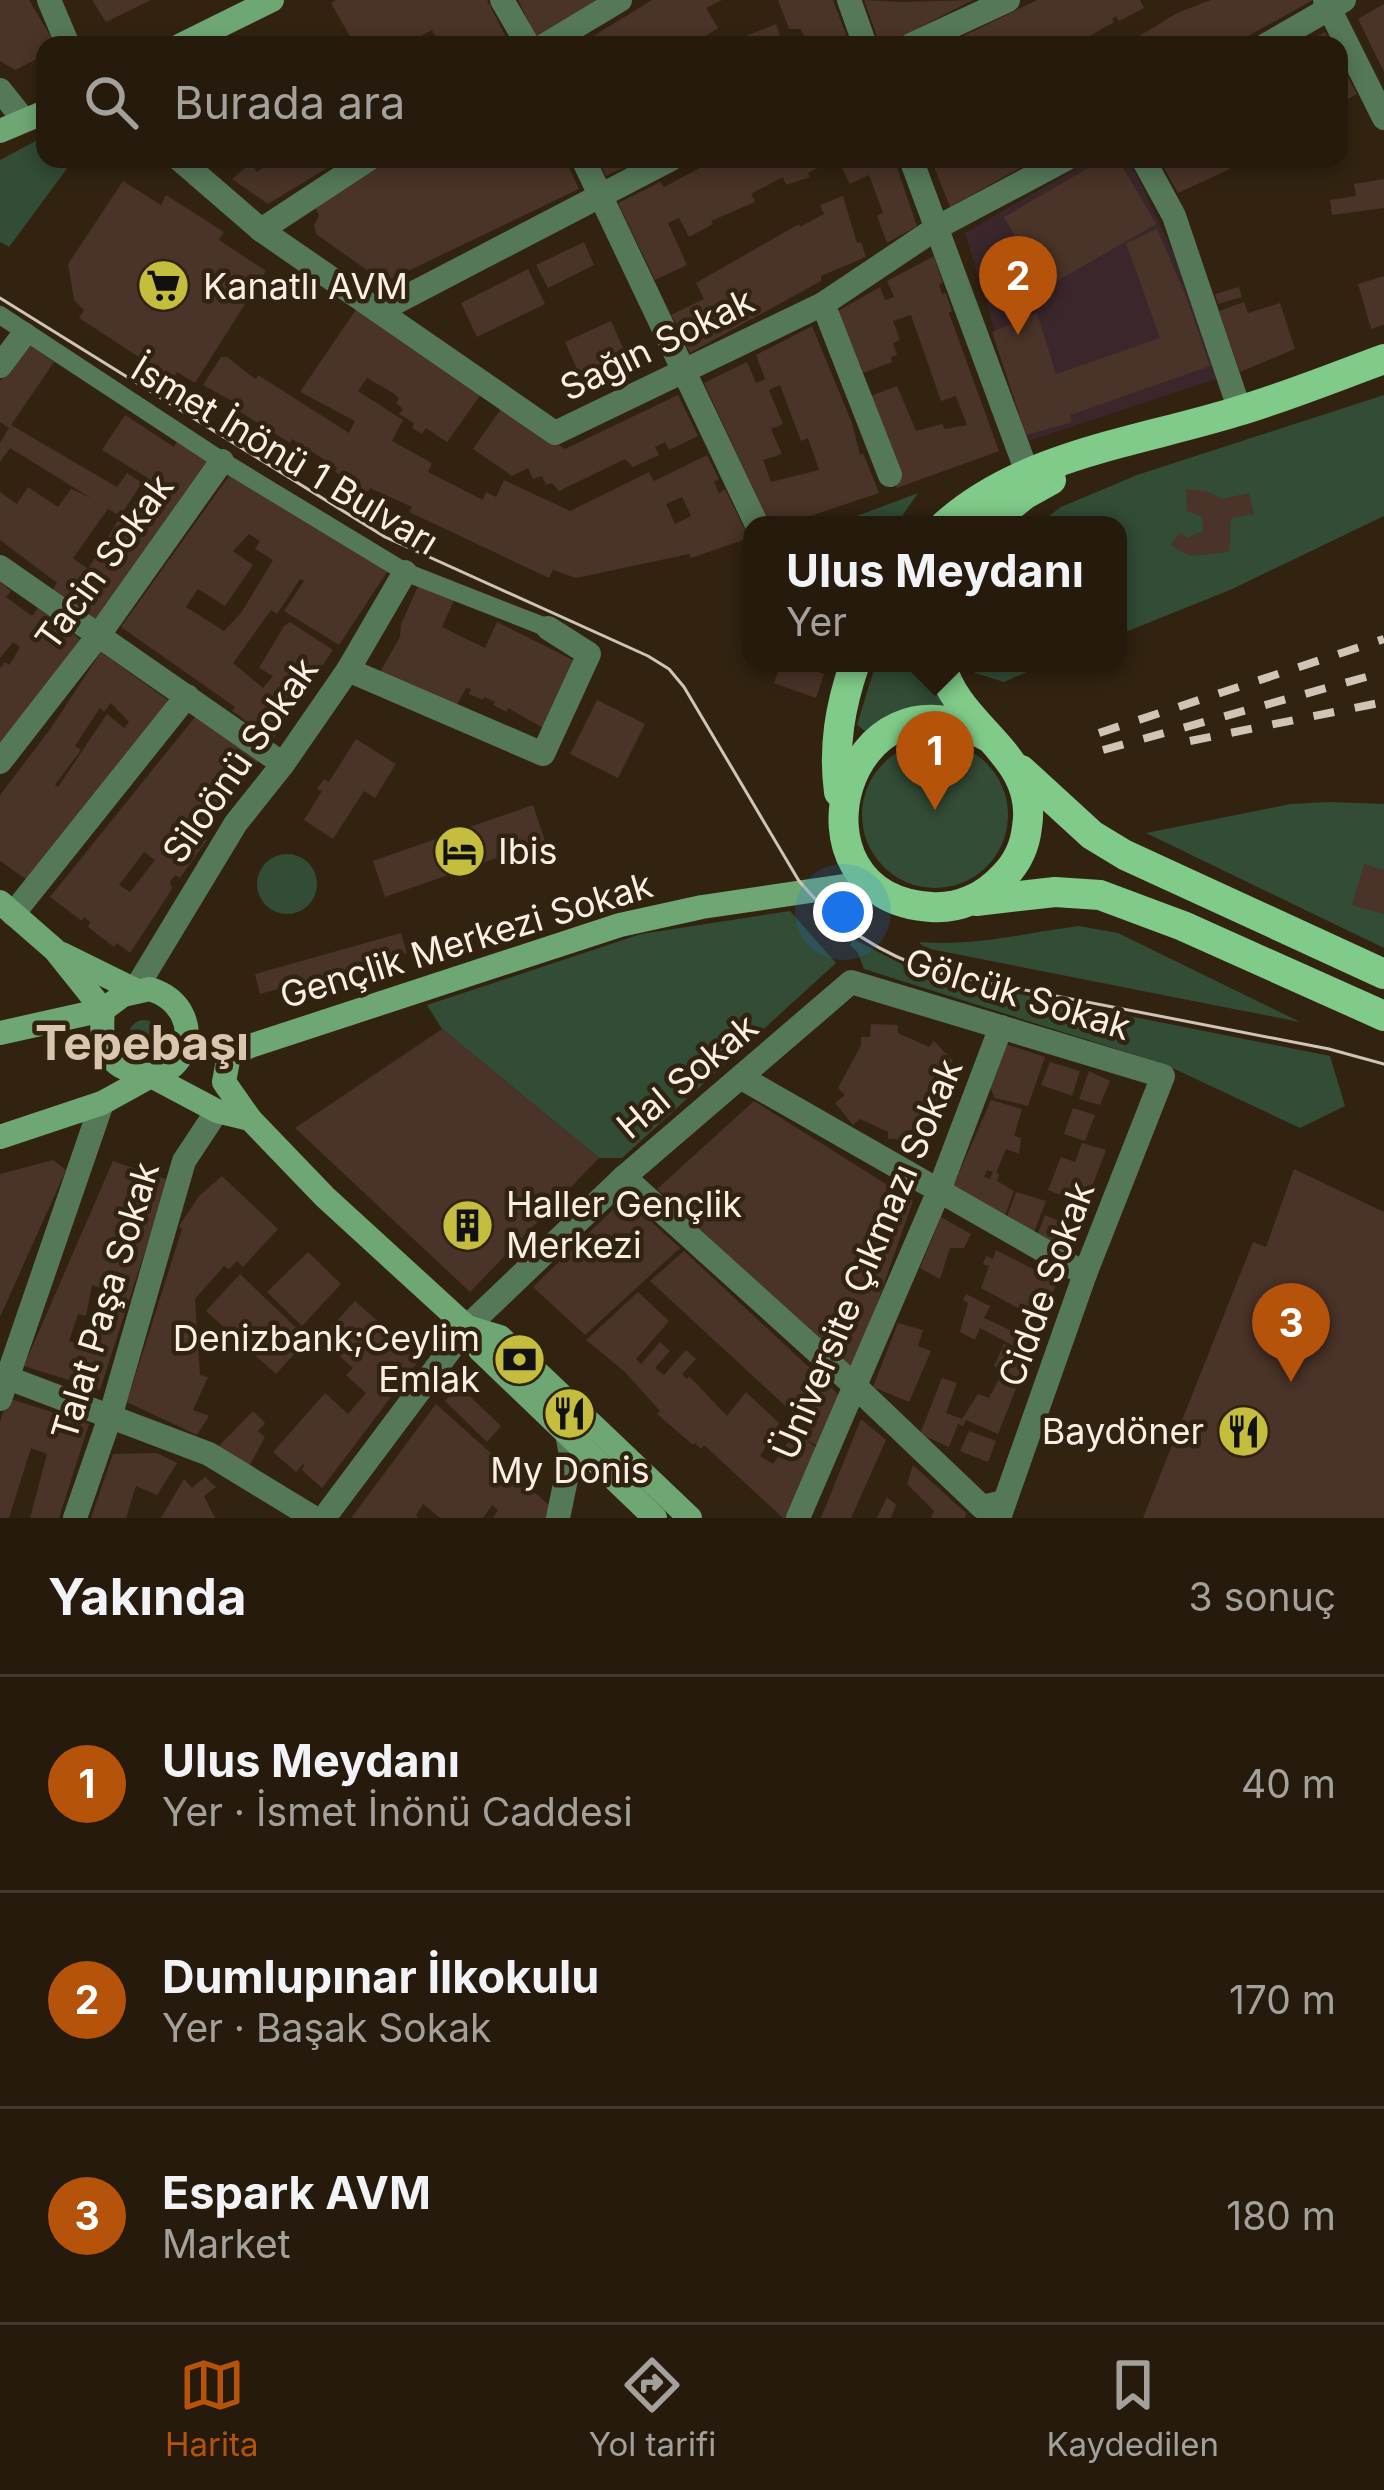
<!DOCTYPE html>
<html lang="tr">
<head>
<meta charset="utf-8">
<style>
  :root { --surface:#261a0d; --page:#2e2316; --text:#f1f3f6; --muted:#a4a19d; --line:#42382e; --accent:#b45309 }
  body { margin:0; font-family:Inter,sans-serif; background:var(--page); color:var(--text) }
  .you { position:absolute; left:843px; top:912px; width:42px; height:42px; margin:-30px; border:9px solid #fff; border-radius:50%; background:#1a73e8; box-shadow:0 0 0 18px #1a73e833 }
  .badge { display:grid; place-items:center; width:78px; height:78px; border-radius:50%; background:var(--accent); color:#fff; font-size:39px; font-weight:700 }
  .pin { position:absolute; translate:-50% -99px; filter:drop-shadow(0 3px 6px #0008) }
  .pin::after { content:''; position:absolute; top:63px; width:42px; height:36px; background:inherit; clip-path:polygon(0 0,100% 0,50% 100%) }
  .popup { position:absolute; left:743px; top:516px; width:384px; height:156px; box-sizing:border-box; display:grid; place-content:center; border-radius:24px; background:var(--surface); filter:drop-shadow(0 3px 9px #0005); font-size:39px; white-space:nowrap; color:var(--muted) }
  .popup b { font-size:45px; color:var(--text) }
  .popup::after { content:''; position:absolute; left:50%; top:100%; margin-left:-24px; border:24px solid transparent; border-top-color:var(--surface) }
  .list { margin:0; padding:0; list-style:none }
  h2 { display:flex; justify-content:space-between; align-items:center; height:156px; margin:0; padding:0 48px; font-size:51px }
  h2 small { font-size:39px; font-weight:400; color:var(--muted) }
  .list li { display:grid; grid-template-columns:78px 1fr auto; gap:36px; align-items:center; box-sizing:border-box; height:216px; padding:0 48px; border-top:3px solid var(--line) }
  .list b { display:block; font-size:45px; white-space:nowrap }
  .list p { margin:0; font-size:39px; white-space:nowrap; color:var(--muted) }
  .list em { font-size:39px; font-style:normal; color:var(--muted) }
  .icon { flex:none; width:66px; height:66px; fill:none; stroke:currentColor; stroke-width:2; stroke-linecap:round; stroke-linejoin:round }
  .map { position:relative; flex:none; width:1384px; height:1518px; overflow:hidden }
  .search { position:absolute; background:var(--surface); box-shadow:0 6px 18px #0003; left:36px; right:36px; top:36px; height:132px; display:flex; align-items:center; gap:30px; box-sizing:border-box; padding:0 42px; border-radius:24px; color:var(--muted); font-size:45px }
  .sheet { height:804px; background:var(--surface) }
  nav { display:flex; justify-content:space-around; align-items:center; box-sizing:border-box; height:168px; border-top:3px solid var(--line); background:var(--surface); font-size:33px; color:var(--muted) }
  nav a { display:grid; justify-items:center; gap:6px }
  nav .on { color:var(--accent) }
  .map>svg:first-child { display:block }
</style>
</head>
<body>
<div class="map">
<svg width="1384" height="1518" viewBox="0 0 1384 1518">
  <rect width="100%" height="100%" fill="#322311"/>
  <!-- education -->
  <polygon fill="#3b272b" points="1093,159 1129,159 1186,280 1219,378 1028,441 965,233"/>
  <!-- green -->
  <g fill="#324c35">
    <polygon points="45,136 45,159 74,159 9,247 0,242 0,160"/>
    <polygon points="1384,395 1384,516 1230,590 1118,635 1118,525 1037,525 1061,507 1137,475"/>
    <polygon points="918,493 896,525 833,525"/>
    <polygon points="876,663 929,663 947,702 944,712 869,734 857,725"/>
    <polygon points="972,663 1047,663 1004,682 975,673"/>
    <circle cx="935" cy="815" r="73"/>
    <polygon points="1329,802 1384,804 1384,948 1146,833 1291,804"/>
    <circle cx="287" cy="884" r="30"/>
    <polygon points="790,911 836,963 622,1158 599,1158 442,1029 427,1005 641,934"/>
    <path d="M1079,926L1118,933L1300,1022L925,948L919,942C975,947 1024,933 1079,926Z"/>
    <polygon points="853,939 923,975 1330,1056 1345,1106 1300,1128 1164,1064 864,969 858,953 850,945"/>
    <circle cx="144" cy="1035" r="15"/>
  </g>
  <!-- building -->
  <g fill="#4a3328" fill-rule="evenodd">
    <polygon points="0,0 29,0 54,42 55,45 45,45 45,55 15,70 0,61"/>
    <polygon points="92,0 151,0 106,22"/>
    <polygon points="336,0 487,0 510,45 440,45 432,30 403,45 398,40 390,45 355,45 331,3"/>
    <polygon points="518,0 598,0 536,37"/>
    <polygon points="652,0 722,0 706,8 718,28 692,45 579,45"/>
    <polygon points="778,0 833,0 850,45 824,45 823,41 795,45 793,40 804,36 801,29 789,29"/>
    <polygon points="864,0 902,2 973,0 885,45 880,45"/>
    <polygon points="1037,0 1140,0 1144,8 1119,21 1116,16 1112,19 1114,22 1074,45 945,45"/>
    <polygon points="1211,0 1313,0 1232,45 1140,45 1136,38 1177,13"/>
    <polygon points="1384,4 1384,72 1358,19"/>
    <polygon points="776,24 783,45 724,45"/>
    <polygon points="1325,32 1332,45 1300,45"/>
    <polygon points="1339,60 1357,94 1339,104"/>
    <polygon points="276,159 342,159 268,204 232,179 251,163 257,172"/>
    <polygon points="390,159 565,159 579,189 383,283 375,268 368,271 316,234 314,225 319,216 315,207"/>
    <polygon points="597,159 643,159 606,176"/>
    <polygon points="717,159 834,159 808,173 810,177 786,185 783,177 751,194 755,202 711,221 713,224 689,237 679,218 668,223 687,265 655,280 618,203 660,182 664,187"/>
    <polygon points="846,159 894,159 917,226 887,243 877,216 883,213 869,175 850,184 839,162"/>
    <polygon points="931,159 970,161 1036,159 950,207"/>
    <polygon points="1104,159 1118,159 1156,224 1045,288 1004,217"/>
    <polygon points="1159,159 1224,159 1230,169 1178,193"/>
    <polygon points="1384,179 1384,208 1332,215 1330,200 1356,196 1354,184"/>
    <polygon points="123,181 161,205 166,195 224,232 219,240 266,271 195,383 177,372 174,380 79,318 84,310 74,300 68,264"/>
    <polygon points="843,196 857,243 861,242 866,257 821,276 821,281 690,353 684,341 687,339 671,315 704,299 696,283 799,224 800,227 824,214 820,205"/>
    <polygon points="1157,229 1186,296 1210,366 1070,415 1072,422 1026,435 992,332 1037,313 1056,374 1160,338 1126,243"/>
    <polygon points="584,242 594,265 548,288 536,265"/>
    <polygon points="934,256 943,283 939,284 942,294 946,293 952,311 949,313 999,451 897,488 862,399 897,386 916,431 942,424 945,429 967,425 956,396 941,401 911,315 893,321 900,340 893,343 897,355 891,357 892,362 863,373 860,364 851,368 829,316 880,287 885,300 894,297 887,281"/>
    <polygon points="528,269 545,304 477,337 461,303"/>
    <polygon points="1384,276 1384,325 1371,329 1358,284"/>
    <polygon points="1239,287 1242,297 1218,304 1215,294"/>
    <polygon points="1244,302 1248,313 1280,303 1295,349 1240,372 1219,311"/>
    <path d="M357,308L484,390L447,442L426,428L422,434L412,428L414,423L399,414L403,409L396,403L399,398L393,393L367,378L358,391L403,420L392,441L432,463L428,472L483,500L486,492L496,497L504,480L570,511L649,472L654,481L707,455L719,479L714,482L719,493L725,489L749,538L691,558L689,554L576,578L553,570L549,578L409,512L412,507L370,488L368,492L335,472L337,468L292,439L290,443L237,410L239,405L234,402L203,385L221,357H227L251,376L256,379L258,375L349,433L355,421L300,392ZM682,497L691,516L675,524L666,504Z"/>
    <polygon points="611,321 624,350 612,356 615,361 581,378 565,342"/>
    <path d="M812,326L852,423L860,455L863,453L879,493L787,524L770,525L704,383L747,362L756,383L765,379L756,355ZM780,385L801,441L808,438L819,470L771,482L763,460L782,454L771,429L783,424L769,390Z"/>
    <polygon points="27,344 54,362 11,425 117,487 127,473 142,483 120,516 108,509 73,558 88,569 121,516 124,517 141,493 146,496 152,488 143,483 146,477 102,450 125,415 174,447 178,440 212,461 94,625 51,592 57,583 0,540 0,492 17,504 28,487 58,507 71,489 91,498 10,448 0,462 0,443 9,428 0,422 0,381"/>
    <polygon points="678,395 698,436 669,450 665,442 655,447 659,455 633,467 625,459 559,491 552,483 546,485 542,476 533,479 528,468 512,476 473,449 503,406 562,442 559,445 565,449"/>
    <path d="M229,476L389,569L339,645L284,611L304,581L300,579L277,614L271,610L233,663L263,688L273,676L259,668L284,626L290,622L333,650L273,739L232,711L235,707L121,627ZM249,534L260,541L255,549L273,560L241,613L224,631L186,607L198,589L225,606L253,565L233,551Z"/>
    <polygon points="1186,489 1206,491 1222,499 1249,493 1254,514 1231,518 1229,552 1190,556 1170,545 1180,533 1187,538 1203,531 1202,517 1187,511"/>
    <polygon points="0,582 11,591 6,597 32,616 38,608 84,642 0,751 0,668 5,662 9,665 12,661 20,647 13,642 0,658"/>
    <polygon points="420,582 455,598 442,627 485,648 497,622 579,663 545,729 508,708 507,712 493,705 495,702 484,697 483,700 469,694 471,689 466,688 457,705 379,674 400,637 401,624"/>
    <path d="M101,652L172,703L27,880L0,861V795L51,728ZM111,703L129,722L124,728L107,714L58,787L55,785L81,750L75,746L100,708L104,712Z"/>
    <polygon points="781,663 794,663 824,674 816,698 774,683"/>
    <polygon points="597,700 645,724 618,778 570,754"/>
    <path d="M195,717L259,760L240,788L236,785L231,790L201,835L207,840L180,878L175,875L170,882L172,889L130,953L117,943L114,947L88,927L90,922L84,917L82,921L50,897ZM144,852L155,860L130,892L119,885Z"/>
    <polygon points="356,739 396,764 375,798 364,791 333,839 304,820 322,791 317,789 324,779 329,782"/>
    <polygon points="533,805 545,841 385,897 373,861"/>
    <polygon points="1364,864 1384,870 1384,914 1352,905"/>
    <polygon points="401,933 407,953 260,994 255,974"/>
    <polygon points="871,1024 898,1025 898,1033 929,1047 934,1041 953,1061 944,1070 950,1077 944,1082 927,1127 917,1127 917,1140 888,1139 888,1132 860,1119 853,1125 835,1103 845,1095 838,1088 861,1045 861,1037 870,1037"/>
    <polygon points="442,1029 599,1158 470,1292 295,1128"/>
    <polygon points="1005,1044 1045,1057 1028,1106 995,1098 989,1085"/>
    <polygon points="1050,1062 1080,1071 1072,1096 1041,1085"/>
    <polygon points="1089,1071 1110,1081 1100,1105 1079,1099"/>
    <polygon points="991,1100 1022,1109 1014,1136 1021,1138 1019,1154 1006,1149 996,1173 987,1170 984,1177 990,1179 993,1172 999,1174 997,1181 1014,1191 1003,1221 951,1191"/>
    <polygon points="754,1101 913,1201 853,1372 657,1189"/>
    <polygon points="1073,1108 1095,1115 1085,1141 1064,1134"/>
    <polygon points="1082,1143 1106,1150 1085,1205 1048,1190 1061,1157 1075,1162"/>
    <polygon points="53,1160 66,1170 0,1317 0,1174"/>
    <path d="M113,1161L168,1180L100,1390L24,1366ZM92,1285L104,1289L89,1336L82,1334L78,1344L69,1341L78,1314L86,1316Z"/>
    <polygon points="1294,1169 1384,1212 1384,1518 1143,1518 1253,1242 1266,1247"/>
    <polygon points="222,1176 278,1229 243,1267 237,1261 229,1269 224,1266 195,1299 200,1375 208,1377 193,1410 209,1416 197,1435 127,1402 182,1229 179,1226 199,1196"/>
    <polygon points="1016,1192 1046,1201 1032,1238 1005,1222"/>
    <polygon points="625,1198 680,1248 585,1335 533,1287"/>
    <polygon points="1045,1215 1076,1228 1064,1257 1035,1240"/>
    <polygon points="941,1217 971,1234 964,1248 950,1248 940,1279 920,1268"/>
    <polygon points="996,1250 1057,1281 1044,1318 1021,1303 1018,1308 981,1288 989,1266 983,1264 986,1256 993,1259"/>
    <polygon points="684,1251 841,1397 820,1447 805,1439 818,1449 790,1518 783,1518 704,1445 701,1449 695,1443 693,1445 657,1414 660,1411 625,1372 586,1340 638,1292 669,1321 636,1359 641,1364 660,1342 670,1351 655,1368 664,1375 686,1350 696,1359 682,1374 687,1379 689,1376 727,1416 746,1392 779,1423 760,1456 773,1464 795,1432 789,1428 795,1415 650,1281"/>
    <polygon points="308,1252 341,1284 302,1326 267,1292"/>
    <polygon points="240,1274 308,1339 276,1374 206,1311"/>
    <polygon points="966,1294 990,1306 984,1318 1029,1339 1023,1351 980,1328 975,1340 960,1332 968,1303 963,1300"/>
    <polygon points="355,1301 420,1359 322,1488 302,1470 305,1462 296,1472 273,1452 325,1393 348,1414 366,1393 346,1375 353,1368 320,1339"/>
    <polygon points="898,1323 923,1330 918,1346 931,1351 909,1402 873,1387"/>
    <polygon points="1004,1344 1029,1356 998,1434 966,1420 963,1426 958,1424 949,1447 920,1434 942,1378 957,1383 946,1413 962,1419 978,1394 989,1398 1003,1371 994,1366"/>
    <polygon points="459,1386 501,1426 487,1442 445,1401"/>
    <polygon points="8,1398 89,1424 59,1518 30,1518 47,1454 31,1448 9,1518 0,1518 0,1422"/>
    <polygon points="436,1404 550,1506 547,1518 493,1518 498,1510 492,1505 483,1518 440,1518 423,1504 416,1515 418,1518 351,1518"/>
    <polygon points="253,1411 265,1423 258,1431 265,1437 247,1470 213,1452"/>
    <polygon points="861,1419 886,1440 851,1518 821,1518"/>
    <polygon points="969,1431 996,1441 988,1462 960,1451"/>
    <polygon points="157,1453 177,1463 157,1495 136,1486 126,1518 91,1518 113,1454"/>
    <polygon points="913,1465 966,1513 965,1518 931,1518 934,1511 907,1484"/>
    <polygon points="205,1477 216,1487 204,1496 215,1518 161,1518 184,1479 192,1488"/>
    <polygon points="887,1497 896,1505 891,1518 877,1518"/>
  </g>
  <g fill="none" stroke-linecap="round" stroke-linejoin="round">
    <!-- pedestrian -->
    <polyline stroke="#557859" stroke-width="18" points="0,315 222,461 405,572 548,628"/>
    <!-- minor -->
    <g stroke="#557859" stroke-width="24">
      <polyline points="49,0 68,45"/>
      <polyline points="502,0 528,45"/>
      <polyline points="849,0 865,45"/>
      <polyline points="1325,0 1384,118"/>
      <polyline points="545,45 620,0"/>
      <polyline points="911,45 1008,0"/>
      <polyline points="1266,45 1344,0"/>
      <polyline points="0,90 24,120"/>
      <polyline points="179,159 261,230 555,433 823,304 938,227 1066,159"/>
      <polyline points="583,159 757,525"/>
      <polyline points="911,159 1027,472"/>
      <polyline points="1143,159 1174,216 1240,411"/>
      <polyline points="261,230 369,159"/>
      <polyline points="823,304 890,475"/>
      <polyline points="381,310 671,159"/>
      <polyline points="0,366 24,334"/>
      <polyline points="0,567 283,764"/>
      <polyline points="348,670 543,754 589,654 548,628"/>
      <polyline points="0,762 98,636 222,461"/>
      <polyline points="13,914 187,696"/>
      <polyline points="135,990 236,823 283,764 348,670 405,572"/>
      <polyline points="742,1078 1085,1274"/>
      <polyline points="624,1177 855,1386 982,1507 1004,1502"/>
      <polyline points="0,1375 209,1454 314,1518"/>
      <polyline points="0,1399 102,1103"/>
      <polyline points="75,1518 111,1414 184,1161 217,1111"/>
      <polyline points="324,1518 467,1327 624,1177 851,982 1163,1076 1085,1274 999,1518"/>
      <polyline points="558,1518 571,1455 567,1433"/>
      <polyline points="798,1518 938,1193 1001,1027"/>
    </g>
    <!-- secondary -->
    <g stroke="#6ea774" stroke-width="24">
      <polyline points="181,45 272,0"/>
      <polyline points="0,131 45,112"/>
      <polyline points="0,902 55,950 103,1010 0,1033"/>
      <polyline points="62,954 135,990"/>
      <path d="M150,989C216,1010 184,1100 124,1068C101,1056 101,1033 103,1010L123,995Z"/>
      <polyline points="0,1137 102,1103 151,1076 217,1111 250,1119"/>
      <polyline points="467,1327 500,1337 690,1518"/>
      <polyline points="655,1518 480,1350 467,1327 325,1197 250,1119 224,1082 229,1055 253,1045 620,925 702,907 871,882"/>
    </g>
    <!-- primary -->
    <g stroke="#80cb89" stroke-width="30">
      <path d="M945,525C1023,455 1138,442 1235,412C1286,397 1335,377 1384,359"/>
      <polyline points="987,525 1024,495 1051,480"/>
      <path d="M941,663C956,728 1039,754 1027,827C1025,846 1017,863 1004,876C985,897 959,909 931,907C777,898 845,652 990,738"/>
      <polyline points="1021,770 1092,835 1125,855 1384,974"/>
      <path d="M839,792C833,747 840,706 855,663"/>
      <polyline points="976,901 1055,892 1100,895 1183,926 1384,1016"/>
    </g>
    <!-- tram -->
    <path stroke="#d0c4b7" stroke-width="3" d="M0,298L385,537L648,656L669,669L684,687L799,881C837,927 881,954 938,973L1329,1049L1384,1064"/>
    <!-- rail -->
    <g stroke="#d0c4b7" stroke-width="8" stroke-dasharray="21 21" stroke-linecap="butt">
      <polyline points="1099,733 1384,639"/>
      <polyline points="1190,741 1384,702"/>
      <polyline points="1103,750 1384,672"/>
    </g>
  </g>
  <!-- icons -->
  <defs>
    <symbol id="supermarket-disc" viewBox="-11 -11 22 22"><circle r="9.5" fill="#c4bd3e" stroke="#322311"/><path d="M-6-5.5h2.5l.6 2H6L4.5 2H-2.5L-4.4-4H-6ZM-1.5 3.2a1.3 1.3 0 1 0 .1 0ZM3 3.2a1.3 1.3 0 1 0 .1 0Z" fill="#111"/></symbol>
    <symbol id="hotel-disc" viewBox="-11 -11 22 22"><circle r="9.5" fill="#c4bd3e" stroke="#322311"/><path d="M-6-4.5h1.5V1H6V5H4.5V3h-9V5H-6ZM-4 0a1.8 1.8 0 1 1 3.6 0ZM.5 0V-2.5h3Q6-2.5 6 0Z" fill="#111"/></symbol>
    <symbol id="building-disc" viewBox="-11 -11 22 22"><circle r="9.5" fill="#c4bd3e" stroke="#322311"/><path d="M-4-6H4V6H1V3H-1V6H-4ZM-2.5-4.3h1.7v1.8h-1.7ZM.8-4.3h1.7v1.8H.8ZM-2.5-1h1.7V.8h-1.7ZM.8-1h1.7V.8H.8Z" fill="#111"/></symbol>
    <symbol id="bank-disc" viewBox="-11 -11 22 22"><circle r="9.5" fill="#c4bd3e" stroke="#322311"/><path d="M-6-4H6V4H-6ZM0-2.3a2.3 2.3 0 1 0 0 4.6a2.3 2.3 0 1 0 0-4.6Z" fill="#111"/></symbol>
    <symbol id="restaurant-disc" viewBox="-11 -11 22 22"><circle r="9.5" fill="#c4bd3e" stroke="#322311"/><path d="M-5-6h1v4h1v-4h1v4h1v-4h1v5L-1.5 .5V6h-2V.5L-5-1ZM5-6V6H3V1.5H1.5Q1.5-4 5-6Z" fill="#111"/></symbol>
  </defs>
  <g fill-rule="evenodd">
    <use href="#supermarket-disc" x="134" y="256" width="59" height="59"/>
    <use href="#hotel-disc" x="430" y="822" width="59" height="59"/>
    <use href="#building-disc" x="438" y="1196" width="59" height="59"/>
    <use href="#bank-disc" x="490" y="1330" width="59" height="59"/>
    <use href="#restaurant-disc" x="540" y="1384" width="59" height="59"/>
    <use href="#restaurant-disc" x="1214" y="1402" width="59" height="59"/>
  </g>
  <g text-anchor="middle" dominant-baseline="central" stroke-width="9" stroke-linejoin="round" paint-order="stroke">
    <!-- poi labels -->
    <g font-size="36" fill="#faefe4" stroke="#322311" text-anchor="start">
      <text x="203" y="286">Kanatlı AVM</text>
      <text x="498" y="851">Ibis</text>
      <text x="506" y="1204">Haller Gençlik<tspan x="506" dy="41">Merkezi</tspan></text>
      <text x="480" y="1338" text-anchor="end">Denizbank;Ceylim<tspan x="480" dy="41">Emlak</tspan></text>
      <text x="1204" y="1431" text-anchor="end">Baydöner</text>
      <text x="570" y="1470" text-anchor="middle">My Donis</text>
    </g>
    <!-- street labels -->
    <g font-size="36" fill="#faefe4" stroke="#322311">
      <text transform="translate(657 344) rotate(-26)">Sağın Sokak</text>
      <text transform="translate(285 455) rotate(31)">İsmet İnönü 1 Bulvarı</text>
      <text transform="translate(104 562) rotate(-54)">Tacin Sokak</text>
      <text transform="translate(240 760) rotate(-55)">Siloönü Sokak</text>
      <text transform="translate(466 940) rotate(-17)">Gençlik Merkezi Sokak</text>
      <text transform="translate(1018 994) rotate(17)">Gölcük Sokak</text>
      <text transform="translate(687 1076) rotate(-40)">Hal Sokak</text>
      <text transform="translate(867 1259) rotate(-67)">Üniversite Çıkmazı Sokak</text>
      <text transform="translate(1046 1284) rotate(-70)">Cidde Sokak</text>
      <text transform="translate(105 1301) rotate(-73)">Talat Paşa Sokak</text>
    </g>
    <!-- district labels -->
    <g font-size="48" font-weight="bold" fill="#dac5af" stroke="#322311">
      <text x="142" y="1042">Tepebaşı</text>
    </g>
  </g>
</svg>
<div class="you"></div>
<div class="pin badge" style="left:935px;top:810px">1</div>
<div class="popup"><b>Ulus Meydanı</b>Yer</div>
<div class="pin badge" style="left:1018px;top:335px">2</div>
<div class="pin badge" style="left:1291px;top:1382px">3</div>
<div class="search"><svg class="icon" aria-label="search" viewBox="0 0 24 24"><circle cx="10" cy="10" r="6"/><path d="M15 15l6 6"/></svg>Burada ara</div>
</div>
<section class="sheet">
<h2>Yakında<small>3 sonuç</small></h2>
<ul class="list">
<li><span class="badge">1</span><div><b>Ulus Meydanı</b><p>Yer · İsmet İnönü Caddesi</p></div><em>40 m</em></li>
<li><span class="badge">2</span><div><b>Dumlupınar İlkokulu</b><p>Yer · Başak Sokak</p></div><em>170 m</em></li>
<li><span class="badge">3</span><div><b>Espark AVM</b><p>Market</p></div><em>180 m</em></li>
</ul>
</section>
<nav>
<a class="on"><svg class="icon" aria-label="map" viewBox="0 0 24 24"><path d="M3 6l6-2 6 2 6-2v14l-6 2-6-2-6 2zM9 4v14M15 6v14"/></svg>Harita</a>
<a><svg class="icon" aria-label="directions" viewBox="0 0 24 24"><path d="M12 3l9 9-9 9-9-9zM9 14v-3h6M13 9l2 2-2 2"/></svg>Yol tarifi</a>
<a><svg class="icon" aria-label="saved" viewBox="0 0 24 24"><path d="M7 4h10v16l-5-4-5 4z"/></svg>Kaydedilen</a>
</nav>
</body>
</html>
